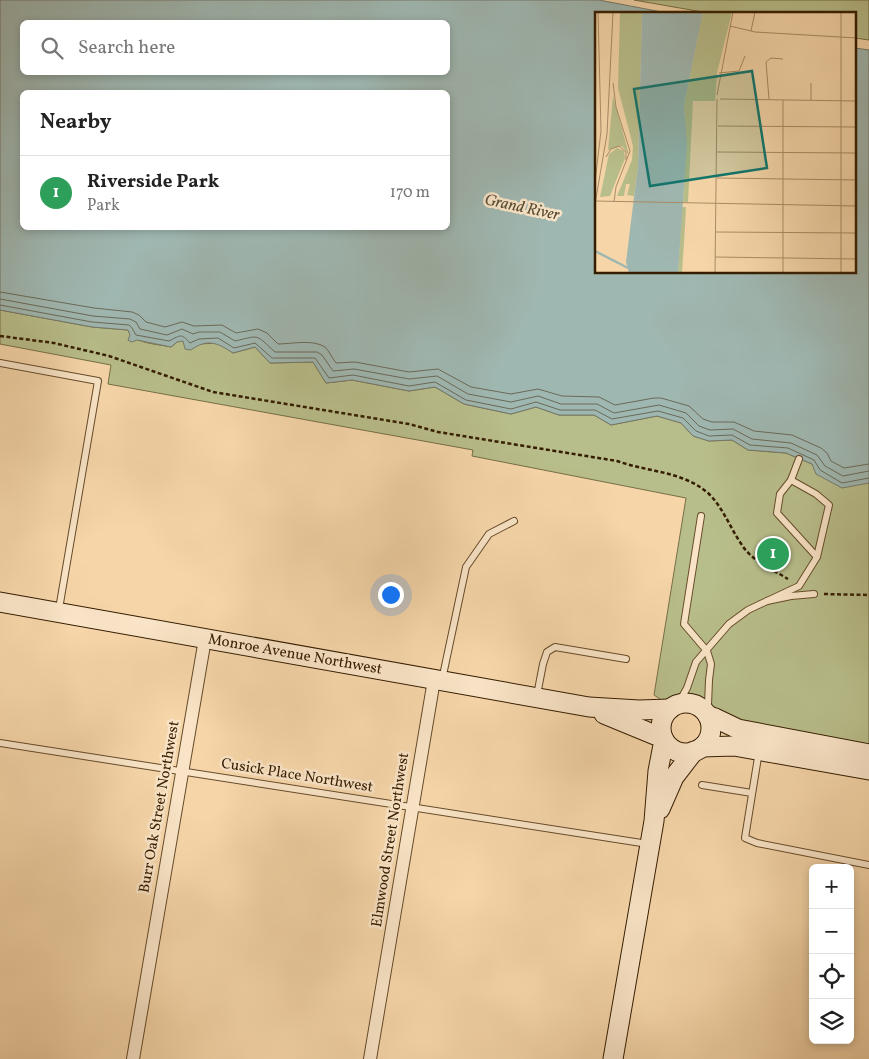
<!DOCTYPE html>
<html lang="en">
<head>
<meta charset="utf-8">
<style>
  :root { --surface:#fff; --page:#f6f6f6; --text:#222; --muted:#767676; --line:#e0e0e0; --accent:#ea580c }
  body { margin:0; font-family:Vollkorn,serif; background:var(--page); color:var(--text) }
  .controls { position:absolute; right:15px; bottom:15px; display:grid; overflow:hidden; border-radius:8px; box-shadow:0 2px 8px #0003 }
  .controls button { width:45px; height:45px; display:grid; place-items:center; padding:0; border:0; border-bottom:1px solid var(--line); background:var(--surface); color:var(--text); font:25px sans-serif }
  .you { position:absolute; left:390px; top:594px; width:18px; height:18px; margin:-12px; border:4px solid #fff; border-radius:50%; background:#1a73e8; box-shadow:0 0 0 8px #1a73e833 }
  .badge { display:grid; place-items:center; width:32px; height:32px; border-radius:50%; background:var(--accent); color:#fff; font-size:16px; font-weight:700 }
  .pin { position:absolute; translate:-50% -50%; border:2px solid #fff; box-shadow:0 1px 5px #0006 }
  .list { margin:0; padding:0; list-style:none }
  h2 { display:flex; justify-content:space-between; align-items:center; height:65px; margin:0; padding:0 20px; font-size:21px }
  h2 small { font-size:16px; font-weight:400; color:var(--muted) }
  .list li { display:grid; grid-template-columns:32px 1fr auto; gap:15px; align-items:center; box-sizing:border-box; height:75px; padding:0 20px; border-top:1px solid var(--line) }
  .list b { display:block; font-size:19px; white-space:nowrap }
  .list p { margin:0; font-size:16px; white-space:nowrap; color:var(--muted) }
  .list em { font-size:16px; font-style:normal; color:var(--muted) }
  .icon { flex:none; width:28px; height:28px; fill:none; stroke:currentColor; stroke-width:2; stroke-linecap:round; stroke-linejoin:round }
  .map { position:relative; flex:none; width:869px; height:1059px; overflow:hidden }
  .search { position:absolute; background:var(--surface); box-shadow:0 2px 8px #0003; left:20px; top:20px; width:430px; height:55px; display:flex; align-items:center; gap:12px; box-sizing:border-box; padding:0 18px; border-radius:8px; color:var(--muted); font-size:19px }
  .panel { position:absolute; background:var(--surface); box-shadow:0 2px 8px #0003; left:20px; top:90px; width:430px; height:140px; border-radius:8px }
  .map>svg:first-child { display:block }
</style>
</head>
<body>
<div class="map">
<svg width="869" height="1059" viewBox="0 0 869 1059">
  <rect width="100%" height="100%" fill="#f6d6a9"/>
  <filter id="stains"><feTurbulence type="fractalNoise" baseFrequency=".004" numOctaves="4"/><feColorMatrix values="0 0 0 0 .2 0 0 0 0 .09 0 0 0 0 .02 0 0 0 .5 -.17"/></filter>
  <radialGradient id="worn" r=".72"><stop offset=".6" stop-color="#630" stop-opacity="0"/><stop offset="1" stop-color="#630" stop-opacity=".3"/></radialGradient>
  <!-- green -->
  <g fill="#b8be8b" stroke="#766e46">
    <polygon points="634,0 869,0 869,40 855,38 855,14 714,14"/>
    <path d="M0,310L92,327L128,330C133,344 158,344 171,347L177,342L183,340L199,344L218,343L233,353L255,347L270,363L313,362L326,383L352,380L409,391L435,387L464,404L511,414L536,407L559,415H594L611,425L657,416L681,423L693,436L709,441L732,440L748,450L786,453L812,464L869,483V747L743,725L723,715L719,709L696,698L687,697L668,700L660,703V699L654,695L686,498L472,456L473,450L108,384L111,365L0,344Z"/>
  </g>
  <!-- water -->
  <path fill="#9fb7b1" stroke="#75796a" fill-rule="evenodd" d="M0,0H599L672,14H596V272H855V48L869,50V483L842,488L816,474L812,464L786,453L748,450L732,440L709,441L693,436L681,423L657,416L611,425L594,415H559L536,407L511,414L464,404L435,387L409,391L352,380L326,383L313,362L270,363L255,347L233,353C218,343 207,338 191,350L185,349L183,341L177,342L171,347L137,340L132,342L128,340L130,335L128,330L92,327L0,310ZM22,22H448V72H22ZM22,92H448V228H22Z"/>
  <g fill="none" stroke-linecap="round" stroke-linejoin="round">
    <!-- shore -->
    <g stroke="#6a6a58" stroke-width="1">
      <path d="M0,292L94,308L132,312L139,315L146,322L165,327L182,322L194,326L222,325L236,333L258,329L267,333L278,344C291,344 313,339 325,347C330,352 332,358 336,363L355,362L409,372L438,369L471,387L511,394L538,389L562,396L599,397L615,405L654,398H661L689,406L703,419L712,422H734L754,431L792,435L821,448L827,453L831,461L844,468L869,464"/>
      <path d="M0,299L93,316L130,319L136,322L140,329L167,335L182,329L193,334L199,332H220L235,341C261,335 255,334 275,352H317L322,355L333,371L354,369L409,379L437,376L468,394L511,402L538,396L561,404H597L614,413L659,405L686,413L699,426L710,430L733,429L752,439L791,443L817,455L825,466L843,476L869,471"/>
      <path d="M0,305L92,322L129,325L132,328L136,335L169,341C181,335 181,333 190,343L199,339L218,338L234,348L255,343L272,358H315L329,378L353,375L409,386L435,382L466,400L511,409L536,402L560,410H595L612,419L658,411L683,418L696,431L709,436L732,435L750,445L788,448L814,460L820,470L842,483L869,478"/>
    </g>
    <defs>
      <g id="lane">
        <polyline points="0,363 98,381 59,609"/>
        <polyline points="791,480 799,459"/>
        <polyline points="701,516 684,624 707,651 711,664 709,680 708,705 706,713"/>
        <polyline points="767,601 799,586 817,557 829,505 816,494 791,480 780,494 777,513 817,557"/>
        <polyline points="442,680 466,567 489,534 514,521"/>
        <polyline points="537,695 543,664 547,652 555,647 626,659"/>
        <polyline points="678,704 687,688 696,662 729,624 748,610 767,601 791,596 814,594"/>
        <polyline points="0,743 648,844"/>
        <polyline points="759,751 745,838 757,843 869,865"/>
        <polyline points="702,785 752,793"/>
      </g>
      <g id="street">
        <polyline points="133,1059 205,639"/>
        <polyline points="370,1059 434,680"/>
      </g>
      <g id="secondary">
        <polyline points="0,602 589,707 639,710 670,709"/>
        <circle cx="686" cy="728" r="25"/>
        <polyline points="604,714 655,735 662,735"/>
        <polyline points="708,716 715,718 738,729 869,754"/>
        <polyline points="702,747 734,746 869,770"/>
        <polyline points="660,809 674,777 694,751"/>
        <polyline points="613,1059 654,821 658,771 664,740"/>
      </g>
    </defs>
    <!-- lane casing -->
    <use href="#lane" stroke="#654b2a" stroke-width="8"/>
    <!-- street casing -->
    <use href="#street" stroke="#654b2a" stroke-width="14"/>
    <!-- secondary casing -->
    <use href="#secondary" stroke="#351d00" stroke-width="21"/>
    <!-- path -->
    <g stroke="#351d00" stroke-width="2.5" stroke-dasharray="4 2.5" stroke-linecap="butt">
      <path d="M0,336L54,343L109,356L213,392L409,424L438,432L617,461C647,472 684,471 709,494C724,509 730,528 742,545C752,561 772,569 788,579"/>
      <polyline points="824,594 869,595"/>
    </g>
    <!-- lane -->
    <use href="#lane" stroke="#f9e4c7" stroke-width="6"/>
    <!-- street -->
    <use href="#street" stroke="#f9e4c7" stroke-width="12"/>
    <!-- secondary -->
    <use href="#secondary" stroke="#f9e4c7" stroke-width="19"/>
  </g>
  <g text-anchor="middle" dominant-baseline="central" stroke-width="5" stroke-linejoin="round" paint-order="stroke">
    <!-- street labels -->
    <g font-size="15" fill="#351d00" stroke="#f9e4c7">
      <text transform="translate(295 655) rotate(10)">Monroe Avenue Northwest</text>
      <text transform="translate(297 776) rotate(9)">Cusick Place Northwest</text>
      <text transform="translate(160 807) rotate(-80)">Burr Oak Street Northwest</text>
      <text transform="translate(391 840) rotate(-81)">Elmwood Street Northwest</text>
    </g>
    <!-- water labels -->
    <g font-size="16" font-style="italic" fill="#554b35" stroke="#f9e4c7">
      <text transform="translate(522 208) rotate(12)">Grand River</text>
    </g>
  </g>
  <!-- overview -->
  <g transform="translate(595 12)">
    <rect width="261" height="261" fill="#f6d6a9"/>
    <path d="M25,0H47L43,153L39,184L32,183L35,172H31L29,184H22L37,148L38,134L23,76ZM108,0H137L122,61L120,89H98L93,190H88L91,131L89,94ZM18,84L34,143L27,134L13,138ZM22,136L29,139L30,146L15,184L5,185L14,142ZM87,195H91L90,214L87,261H83Z" fill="#b8be8b"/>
    <path d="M47,0H108L89,94L92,131L83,261H34L31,250L43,153Z" fill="#9fb7b1"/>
    <path fill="none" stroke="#9fb7b1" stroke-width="2.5" d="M0,239L33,256"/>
    <path fill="none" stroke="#a98c65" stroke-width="1" d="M246,0V261M135,14L160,20L262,26M156,19L160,0M124,61L144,59L150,44M18,71L21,95L35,139L21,175L19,190M216,71V88M122,83L138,0M125,87L262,89M174,87L171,50L176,46L188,47M188,88V261M123,114L262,115M122,140L262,141M11,145L16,137L24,134L31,140V148M122,166L262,168M0,170L6,119L3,0M0,189L262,194M0,192L12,122L18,0M121,220L262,221M120,245L262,247M120,261L122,87"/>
    <path fill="#0f766e" fill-opacity="0.15" stroke="#0f766e" stroke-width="2.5" d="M157,59L172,156L55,174L39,77Z"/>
    <rect width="261" height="261" fill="none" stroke="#351d00" stroke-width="2.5"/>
  </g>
  <rect width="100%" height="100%" filter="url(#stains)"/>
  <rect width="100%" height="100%" fill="url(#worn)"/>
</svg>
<div class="controls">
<button>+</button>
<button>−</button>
<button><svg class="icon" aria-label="locate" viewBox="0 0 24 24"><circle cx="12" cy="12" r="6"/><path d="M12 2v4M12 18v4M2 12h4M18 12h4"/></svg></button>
<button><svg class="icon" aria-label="layers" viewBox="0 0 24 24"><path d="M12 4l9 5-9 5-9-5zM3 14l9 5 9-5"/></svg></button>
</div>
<div class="you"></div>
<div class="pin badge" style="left:773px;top:554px;background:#2e9e5b">1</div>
<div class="search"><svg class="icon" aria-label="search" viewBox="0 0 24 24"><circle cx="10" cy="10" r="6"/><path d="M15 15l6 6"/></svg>Search here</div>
<section class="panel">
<h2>Nearby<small></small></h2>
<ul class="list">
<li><span class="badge" style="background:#2e9e5b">1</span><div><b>Riverside Park</b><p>Park</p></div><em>170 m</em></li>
</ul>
</section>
</div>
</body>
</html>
